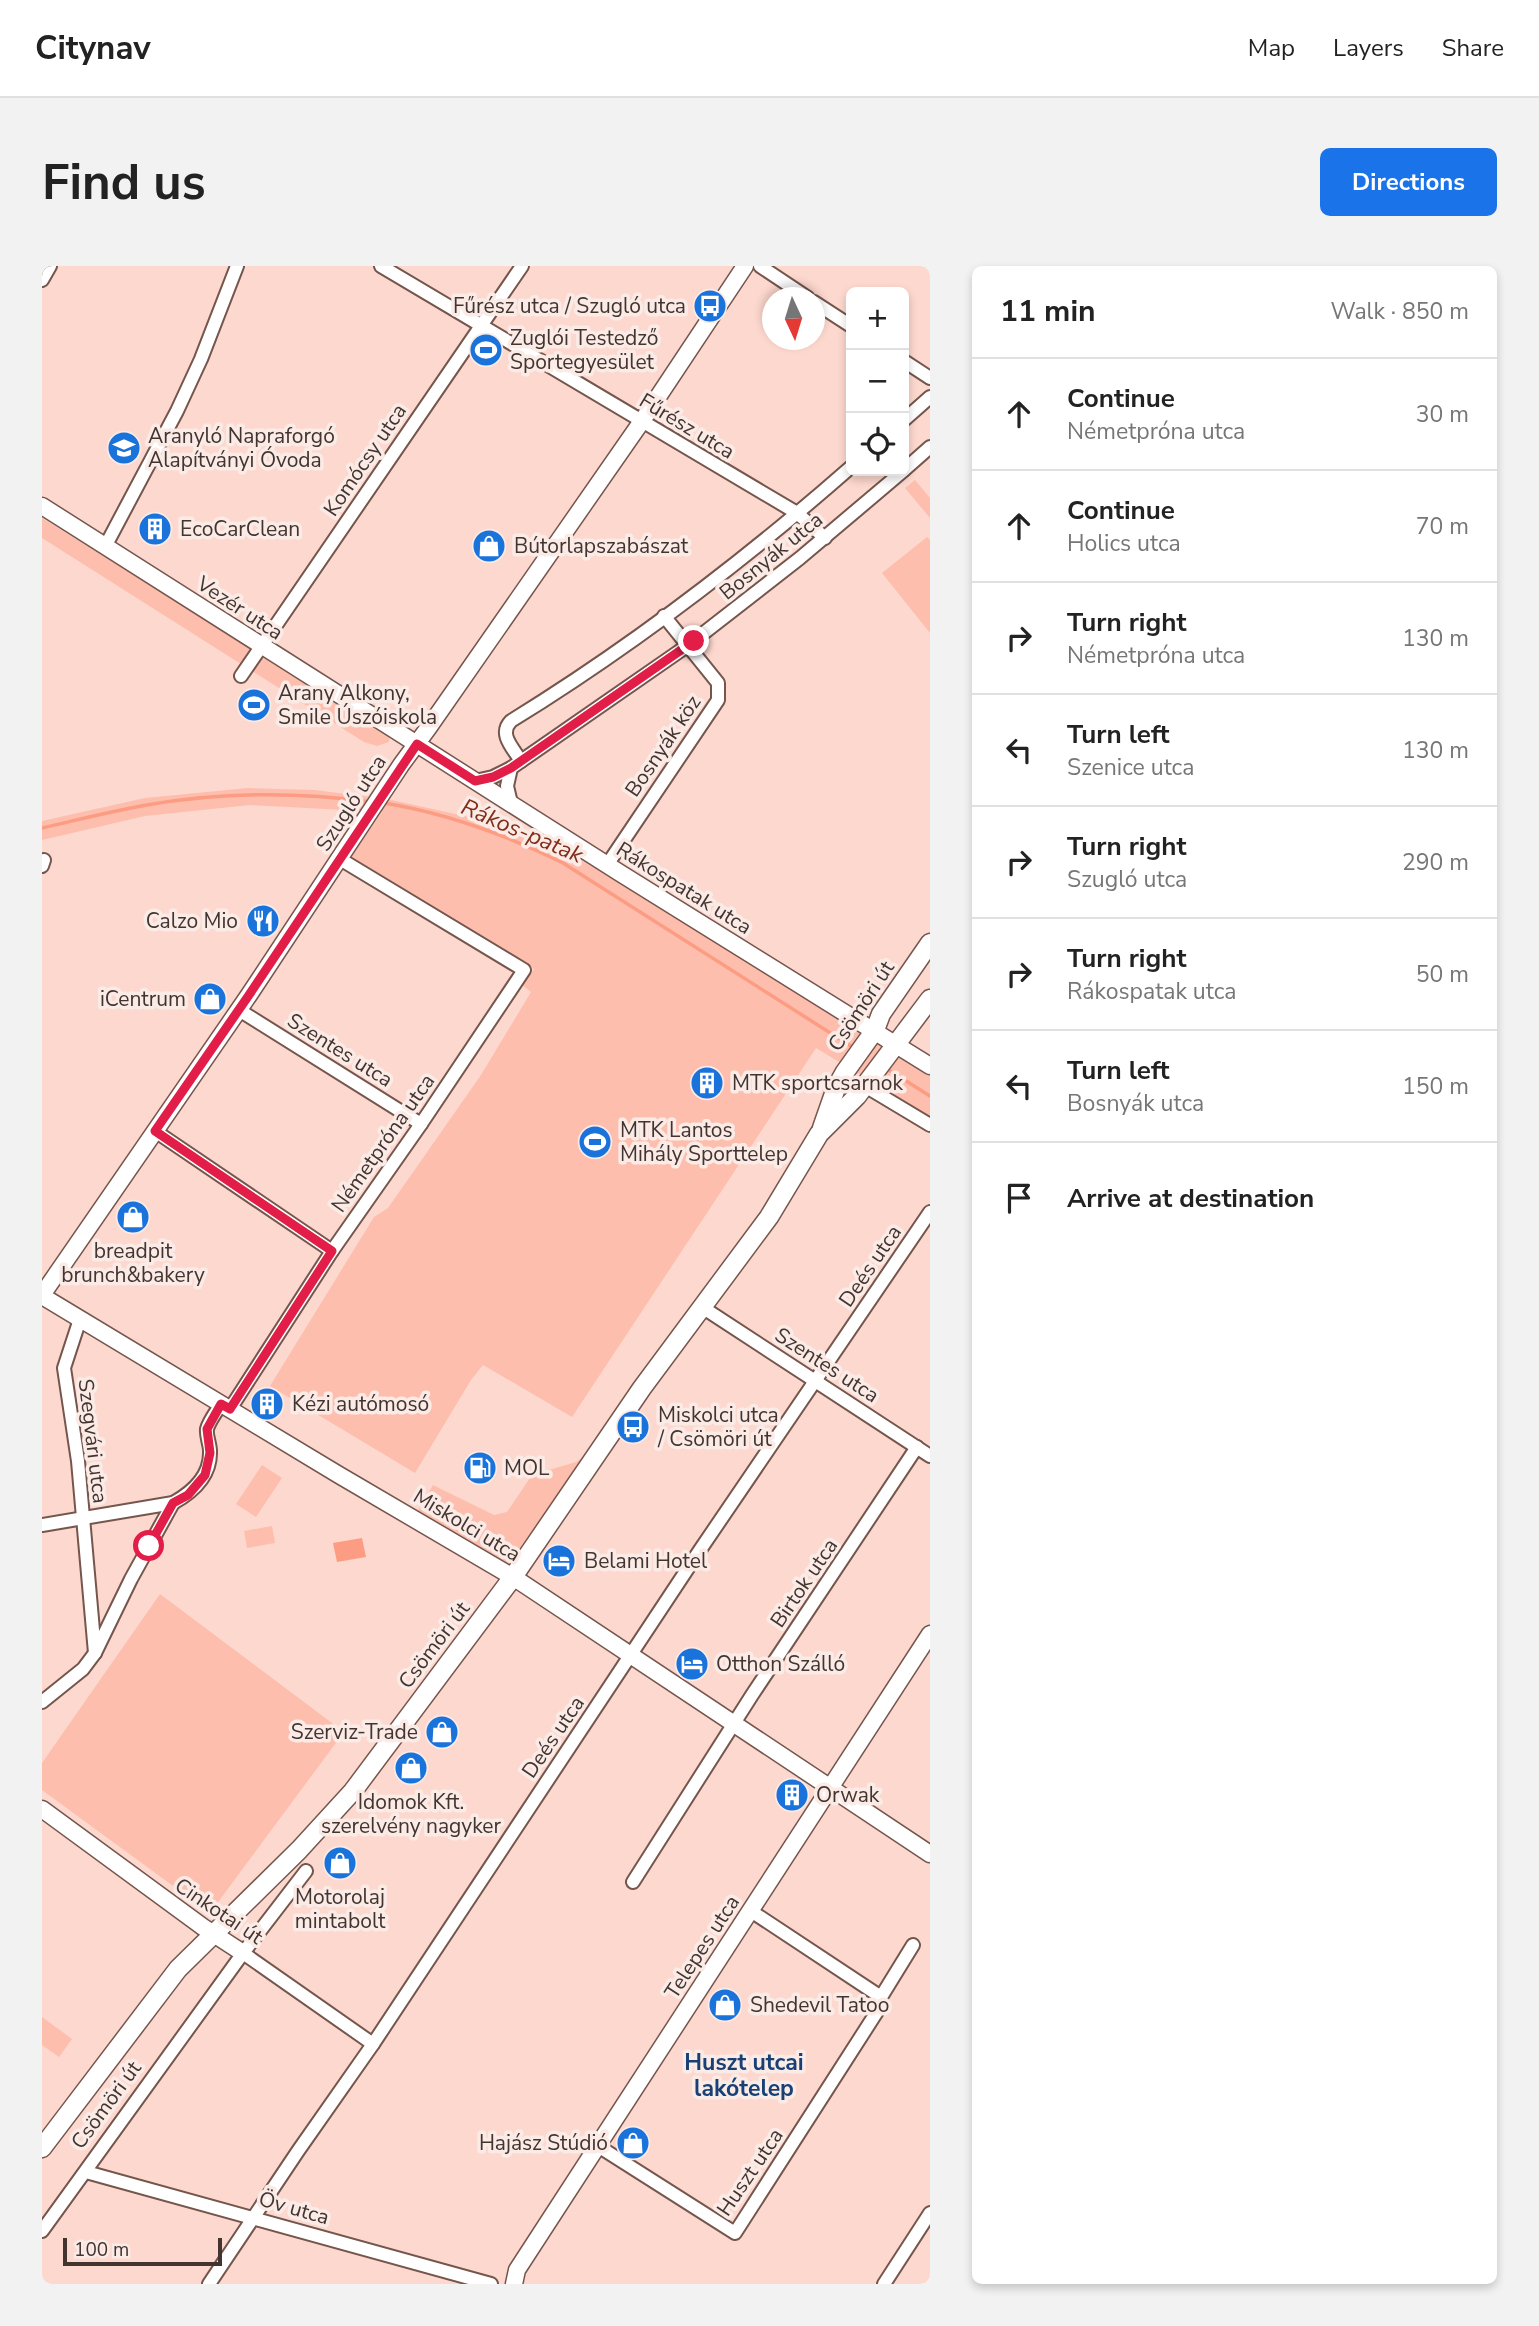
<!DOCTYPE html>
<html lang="en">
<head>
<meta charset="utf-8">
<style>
  :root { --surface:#fff; --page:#f2f2f2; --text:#222; --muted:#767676; --line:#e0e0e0; --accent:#1a73e8 }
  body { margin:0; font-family:"Nunito Sans",sans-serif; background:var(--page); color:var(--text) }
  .controls { position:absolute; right:21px; top:21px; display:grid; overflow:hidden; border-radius:10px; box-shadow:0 4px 10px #0003 }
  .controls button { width:63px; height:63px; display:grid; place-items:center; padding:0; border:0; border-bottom:2px solid var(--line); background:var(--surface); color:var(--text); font:35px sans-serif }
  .compass { position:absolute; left:720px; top:21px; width:63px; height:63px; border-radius:50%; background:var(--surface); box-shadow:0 4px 10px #0003; rotate:176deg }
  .scale { position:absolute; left:21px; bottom:18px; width:159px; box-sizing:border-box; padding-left:7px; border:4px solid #433430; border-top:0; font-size:19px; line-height:24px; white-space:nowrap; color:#433430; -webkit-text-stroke:5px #faebe7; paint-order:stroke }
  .stop { position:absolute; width:21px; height:21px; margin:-16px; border:5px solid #e11d48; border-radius:50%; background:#fff }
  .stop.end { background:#e11d48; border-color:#fff; box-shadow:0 2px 7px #0008 }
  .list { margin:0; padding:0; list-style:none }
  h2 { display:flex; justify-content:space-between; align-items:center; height:91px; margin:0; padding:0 28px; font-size:30px }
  h2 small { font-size:23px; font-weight:400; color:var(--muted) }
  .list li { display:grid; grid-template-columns:46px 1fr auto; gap:21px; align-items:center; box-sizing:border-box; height:112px; padding:0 28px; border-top:2px solid var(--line) }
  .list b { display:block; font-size:26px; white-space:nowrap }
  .list p { margin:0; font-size:23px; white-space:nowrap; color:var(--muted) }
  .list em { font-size:23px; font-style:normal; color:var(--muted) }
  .icon { flex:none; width:38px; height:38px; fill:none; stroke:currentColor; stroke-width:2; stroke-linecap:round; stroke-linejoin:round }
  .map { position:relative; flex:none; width:888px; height:2018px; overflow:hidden; border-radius:10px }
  header { display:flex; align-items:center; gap:42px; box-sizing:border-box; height:98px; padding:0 35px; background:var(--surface); border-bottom:2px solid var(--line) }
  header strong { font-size:33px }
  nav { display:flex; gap:38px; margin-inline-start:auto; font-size:24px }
  .intro { display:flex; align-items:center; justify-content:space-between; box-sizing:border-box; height:168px; padding:0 42px }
  h1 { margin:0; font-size:49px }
  .button { padding:18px 32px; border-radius:10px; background:var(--accent); color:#fff; font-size:24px; font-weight:700 }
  main { display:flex; gap:42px; padding:0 42px }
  aside { flex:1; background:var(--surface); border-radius:10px; box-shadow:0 4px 10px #0003 }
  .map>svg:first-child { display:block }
</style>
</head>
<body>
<header>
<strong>Citynav</strong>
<nav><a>Map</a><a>Layers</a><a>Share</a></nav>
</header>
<div class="intro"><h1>Find us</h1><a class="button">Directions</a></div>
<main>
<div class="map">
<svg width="888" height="2018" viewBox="0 0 888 2018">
  <rect width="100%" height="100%" fill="#fdd8ce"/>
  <!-- green -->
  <g fill="#febead">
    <polygon points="873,214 888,232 888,252 863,222"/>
    <polygon points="0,252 348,469 347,476 335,480 322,476 0,272"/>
    <polygon points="885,271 888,274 888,367 840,307"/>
    <polygon points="206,522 272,524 345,533 459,558 544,597 888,807 888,851 774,782 530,1151 441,1099 429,1114 373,1207 228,1120 332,951 346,942 439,809 489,726 480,719 492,703 309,591 340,546 208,539 103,550 0,574 0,555 103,532"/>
    <polygon points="540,1192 541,1199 473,1291 466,1297 375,1246 391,1219 452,1249 465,1246 490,1209 534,1196"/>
    <polygon points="220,1199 240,1212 214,1251 194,1238"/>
    <polygon points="230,1260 233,1277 205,1282 202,1265"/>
    <polygon points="118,1328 302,1466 168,1647 0,1524 0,1497"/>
    <polygon points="0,1751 30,1773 17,1791 0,1779"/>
  </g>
  <!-- water -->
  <polygon fill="#fc9c83" points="320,1272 324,1291 295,1296 291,1277"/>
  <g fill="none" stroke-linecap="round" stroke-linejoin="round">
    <!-- stream -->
    <g stroke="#fc9c83" stroke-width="3.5">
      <path d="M342,537C404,547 464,569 521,597L812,782"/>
      <path d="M0,562C35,554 70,545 105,539C179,526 256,526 330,536"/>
      <polyline points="842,801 888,830"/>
    </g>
    <defs>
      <g id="minor">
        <polyline points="339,0 755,247 783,272"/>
        <polyline points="718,0 766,32"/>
        <polyline points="0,14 8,0"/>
        <polyline points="772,36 809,60"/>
        <polyline points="862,95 888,112"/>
        <polyline points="862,154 888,131"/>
        <polyline points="862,204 888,181"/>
        <polyline points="64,279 135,145 159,93 195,0"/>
        <polyline points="199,410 480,0"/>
        <path d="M479,495C471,482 456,468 469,455C589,381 703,294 809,201"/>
        <polyline points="469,502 465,520 469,537"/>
        <polyline points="433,515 451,511 469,502 645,380 758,292 861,205"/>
        <polyline points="565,599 676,434 676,417 622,350"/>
        <polyline points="0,600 2,594"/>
        <polyline points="197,744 379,858"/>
        <polyline points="823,820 888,859"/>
        <polyline points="113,865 290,985"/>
        <polyline points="660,1041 888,1190"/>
        <polyline points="38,1053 22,1102 36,1195 53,1387"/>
        <polyline points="188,1143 290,985 379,858 482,704 298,593"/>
        <path d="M0,1259L131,1237C151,1226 169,1210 168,1185C168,1178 164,1170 165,1163C167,1155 175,1145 179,1138"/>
        <polyline points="0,1436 41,1403 53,1387 89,1313 131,1237"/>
        <polyline points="591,1616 710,1429 875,1181"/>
        <polyline points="709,1645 839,1731"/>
        <polyline points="201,1687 331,1778"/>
        <polyline points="556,1880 693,1967 838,1741 839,1731 871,1679"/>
        <polyline points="44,1906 449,2018"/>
        <polyline points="0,1965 201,1687 264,1605"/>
        <polyline points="167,2018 256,1885 331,1778 658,1284 888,946"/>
        <polyline points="842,2018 888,1947"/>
      </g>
      <g id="tertiary">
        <polyline points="0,240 578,607 888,800"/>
        <polyline points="0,1029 207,729 359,499 387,461 600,155 703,0"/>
        <polyline points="0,1030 297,1209 471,1311 888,1588"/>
        <polyline points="0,1543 161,1661 201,1687"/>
        <polyline points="472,2018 475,2004 888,1368"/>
      </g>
      <g id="secondary">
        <polyline points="780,862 794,822 803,806 833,764 839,748 888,677"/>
        <polyline points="0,1882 136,1703 257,1584 311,1525 471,1311 600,1122 727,951 777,868 815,830 888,733"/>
      </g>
    </defs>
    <!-- minor casing -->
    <use href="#minor" stroke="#75564d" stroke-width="16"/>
    <!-- tertiary casing -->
    <use href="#tertiary" stroke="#75564d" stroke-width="19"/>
    <!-- secondary casing -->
    <use href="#secondary" stroke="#75564d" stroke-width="21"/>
    <!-- minor -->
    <use href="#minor" stroke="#fff" stroke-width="12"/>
    <!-- tertiary -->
    <use href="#tertiary" stroke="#fff" stroke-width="16"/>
    <!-- secondary -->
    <use href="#secondary" stroke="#fff" stroke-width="18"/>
  </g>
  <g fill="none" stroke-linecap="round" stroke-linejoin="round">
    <!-- route -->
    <polyline stroke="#e11d48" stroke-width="9" points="107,1280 131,1237 146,1229 163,1209 168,1187 165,1163 179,1138 188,1143 290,985 113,865 207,729 375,478 433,515 451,511 469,502 652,375"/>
  </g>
  <!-- icons -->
  <defs>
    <symbol id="bus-disc" viewBox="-11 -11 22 22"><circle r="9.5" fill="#1a72db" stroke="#faebe7"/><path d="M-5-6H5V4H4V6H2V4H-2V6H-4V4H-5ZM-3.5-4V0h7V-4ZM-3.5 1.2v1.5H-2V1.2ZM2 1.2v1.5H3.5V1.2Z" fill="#fff"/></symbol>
    <symbol id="stadium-disc" viewBox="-11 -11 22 22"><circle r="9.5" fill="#1a72db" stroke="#faebe7"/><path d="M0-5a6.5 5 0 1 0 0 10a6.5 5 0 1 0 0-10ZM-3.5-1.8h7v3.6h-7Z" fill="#fff"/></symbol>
    <symbol id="school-disc" viewBox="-11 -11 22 22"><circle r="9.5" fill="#1a72db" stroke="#faebe7"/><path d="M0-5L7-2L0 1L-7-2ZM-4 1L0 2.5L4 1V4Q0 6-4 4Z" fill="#fff"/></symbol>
    <symbol id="building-disc" viewBox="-11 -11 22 22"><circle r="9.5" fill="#1a72db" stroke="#faebe7"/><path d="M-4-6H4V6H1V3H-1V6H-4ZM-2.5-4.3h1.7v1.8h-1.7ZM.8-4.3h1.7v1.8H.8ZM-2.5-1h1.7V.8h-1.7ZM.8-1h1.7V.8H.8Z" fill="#fff"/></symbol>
    <symbol id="shop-disc" viewBox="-11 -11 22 22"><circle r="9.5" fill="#1a72db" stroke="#faebe7"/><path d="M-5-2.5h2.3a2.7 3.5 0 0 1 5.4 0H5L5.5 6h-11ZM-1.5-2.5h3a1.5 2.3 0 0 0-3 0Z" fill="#fff"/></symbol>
    <symbol id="restaurant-disc" viewBox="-11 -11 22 22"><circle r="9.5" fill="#1a72db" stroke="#faebe7"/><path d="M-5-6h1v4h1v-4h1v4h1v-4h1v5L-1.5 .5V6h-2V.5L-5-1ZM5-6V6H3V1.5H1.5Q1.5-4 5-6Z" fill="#fff"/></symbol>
    <symbol id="fuel-disc" viewBox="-11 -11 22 22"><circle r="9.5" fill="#1a72db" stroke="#faebe7"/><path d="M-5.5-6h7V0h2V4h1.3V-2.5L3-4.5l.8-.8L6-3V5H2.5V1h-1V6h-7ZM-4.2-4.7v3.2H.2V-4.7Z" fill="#fff"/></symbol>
    <symbol id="hotel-disc" viewBox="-11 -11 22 22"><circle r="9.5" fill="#1a72db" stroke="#faebe7"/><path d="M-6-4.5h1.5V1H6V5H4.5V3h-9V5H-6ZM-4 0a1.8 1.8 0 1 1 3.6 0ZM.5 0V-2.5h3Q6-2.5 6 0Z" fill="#fff"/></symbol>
  </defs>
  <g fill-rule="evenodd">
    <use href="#bus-disc" x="649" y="21" width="38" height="38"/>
    <use href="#stadium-disc" x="425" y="65" width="38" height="38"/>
    <use href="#school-disc" x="63" y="163" width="38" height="38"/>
    <use href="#building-disc" x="94" y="244" width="38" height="38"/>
    <use href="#shop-disc" x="428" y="261" width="38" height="38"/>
    <use href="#stadium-disc" x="193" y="420" width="38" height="38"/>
    <use href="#restaurant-disc" x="202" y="636" width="38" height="38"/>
    <use href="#shop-disc" x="149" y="714" width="38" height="38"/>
    <use href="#building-disc" x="646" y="798" width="38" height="38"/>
    <use href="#stadium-disc" x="534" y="857" width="38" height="38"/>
    <use href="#shop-disc" x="72" y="932" width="38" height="38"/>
    <use href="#building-disc" x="206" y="1119" width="38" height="38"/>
    <use href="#bus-disc" x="572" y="1142" width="38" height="38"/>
    <use href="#fuel-disc" x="419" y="1183" width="38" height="38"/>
    <use href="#hotel-disc" x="498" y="1276" width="38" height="38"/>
    <use href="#hotel-disc" x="631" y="1379" width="38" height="38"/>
    <use href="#shop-disc" x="381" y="1447" width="38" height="38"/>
    <use href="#shop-disc" x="350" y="1483" width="38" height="38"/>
    <use href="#building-disc" x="731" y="1510" width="38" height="38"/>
    <use href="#shop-disc" x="279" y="1578" width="38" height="38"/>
    <use href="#shop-disc" x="664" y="1720" width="38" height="38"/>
    <use href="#shop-disc" x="572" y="1858" width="38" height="38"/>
  </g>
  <g text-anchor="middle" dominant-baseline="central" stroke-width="7" stroke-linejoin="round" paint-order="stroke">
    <!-- poi labels -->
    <g font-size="21" fill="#433430" stroke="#faebe7" text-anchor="start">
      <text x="644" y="40" text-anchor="end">Fűrész utca / Szugló utca</text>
      <text x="468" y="72">Zuglói Testedző<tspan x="468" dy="24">Sportegyesület</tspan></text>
      <text x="106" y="170">Aranyló Napraforgó<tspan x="106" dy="24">Alapítványi Óvoda</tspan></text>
      <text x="138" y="263">EcoCarClean</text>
      <text x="472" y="280">Bútorlapszabászat</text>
      <text x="236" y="427">Arany Alkony,<tspan x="236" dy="24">Smile Úszóiskola</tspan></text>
      <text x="196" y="655" text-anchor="end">Calzo Mio</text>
      <text x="144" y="733" text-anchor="end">iCentrum</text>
      <text x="690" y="817">MTK sportcsarnok</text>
      <text x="578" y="864">MTK Lantos<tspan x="578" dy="24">Mihály Sporttelep</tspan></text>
      <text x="91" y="985" text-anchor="middle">breadpit<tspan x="91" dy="24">brunch&amp;bakery</tspan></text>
      <text x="250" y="1138">Kézi autómosó</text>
      <text x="616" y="1149">Miskolci utca<tspan x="616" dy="24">/ Csömöri út</tspan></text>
      <text x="462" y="1202">MOL</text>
      <text x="542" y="1295">Belami Hotel</text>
      <text x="674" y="1398">Otthon Szálló</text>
      <text x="376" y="1466" text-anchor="end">Szerviz-Trade</text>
      <text x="774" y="1529">Orwak</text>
      <text x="369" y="1536" text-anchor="middle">Idomok Kft.<tspan x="369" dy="24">szerelvény nagyker</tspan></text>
      <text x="298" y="1631" text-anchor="middle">Motorolaj<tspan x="298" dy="24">mintabolt</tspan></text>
      <text x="708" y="1739">Shedevil Tatoo</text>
      <text x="566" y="1877" text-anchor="end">Hajász Stúdió</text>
    </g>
    <!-- street labels -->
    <g font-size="21" fill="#433430" stroke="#faebe7">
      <text transform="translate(645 160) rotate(31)">Fűrész utca</text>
      <text transform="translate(323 194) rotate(-56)">Komócsy utca</text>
      <text transform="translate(729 290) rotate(-39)">Bosnyák utca</text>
      <text transform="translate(198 342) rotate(33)">Vezér utca</text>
      <text transform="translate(621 480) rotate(-56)">Bosnyák köz</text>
      <text transform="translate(309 537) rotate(-57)">Szugló utca</text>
      <text transform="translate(642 622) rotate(32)">Rákospatak utca</text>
      <text transform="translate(819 740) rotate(-57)">Csömöri út</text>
      <text transform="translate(298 784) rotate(32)">Szentes utca</text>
      <text transform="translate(341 877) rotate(-55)">Németpróna utca</text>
      <text transform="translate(828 1000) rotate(-56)">Deés utca</text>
      <text transform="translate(785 1099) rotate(33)">Szentes utca</text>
      <text transform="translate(51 1175) rotate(83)">Szegvári utca</text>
      <text transform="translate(425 1259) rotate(31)">Miskolci utca</text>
      <text transform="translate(762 1317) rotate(-56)">Birtok utca</text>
      <text transform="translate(392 1379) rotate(-53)">Csömöri út</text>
      <text transform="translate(511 1471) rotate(-56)">Deés utca</text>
      <text transform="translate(177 1645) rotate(34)">Cinkotai út</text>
      <text transform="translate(660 1681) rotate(-57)">Telepes utca</text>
      <text transform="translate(64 1839) rotate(-54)">Csömöri út</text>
      <text transform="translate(708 1906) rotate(-56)">Huszt utca</text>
      <text transform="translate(252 1942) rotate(16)">Öv utca</text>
    </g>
    <!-- water labels -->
    <g font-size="23" font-style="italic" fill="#822e18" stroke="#faebe7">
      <text transform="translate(480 565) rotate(23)">Rákos-patak</text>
    </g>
    <!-- neighbourhood labels -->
    <g font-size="23" font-weight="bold" fill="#184074" stroke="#faebe7">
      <text x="702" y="1796">Huszt utcai<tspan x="702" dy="26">lakótelep</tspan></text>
    </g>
  </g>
</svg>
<div class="controls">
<button>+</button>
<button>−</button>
<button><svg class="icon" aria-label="locate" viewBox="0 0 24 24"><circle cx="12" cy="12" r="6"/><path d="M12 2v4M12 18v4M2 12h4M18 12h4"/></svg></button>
</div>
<svg class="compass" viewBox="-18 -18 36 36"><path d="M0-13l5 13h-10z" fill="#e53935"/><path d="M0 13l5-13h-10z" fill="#767676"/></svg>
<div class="scale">100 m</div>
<div class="stop" style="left:107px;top:1280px"></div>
<div class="stop end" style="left:652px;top:375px"></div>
</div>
<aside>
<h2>11 min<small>Walk · 850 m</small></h2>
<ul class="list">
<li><svg class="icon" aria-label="ahead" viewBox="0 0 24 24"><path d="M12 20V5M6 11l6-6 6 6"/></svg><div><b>Continue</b><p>Németpróna utca</p></div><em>30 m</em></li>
<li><svg class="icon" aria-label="ahead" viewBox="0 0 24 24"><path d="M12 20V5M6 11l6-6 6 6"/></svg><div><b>Continue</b><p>Holics utca</p></div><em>70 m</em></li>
<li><svg class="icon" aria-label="right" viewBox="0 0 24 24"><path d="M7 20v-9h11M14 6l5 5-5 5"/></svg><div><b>Turn right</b><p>Németpróna utca</p></div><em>130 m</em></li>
<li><svg class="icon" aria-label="left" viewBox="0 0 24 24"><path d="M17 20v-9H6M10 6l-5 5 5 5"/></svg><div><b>Turn left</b><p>Szenice utca</p></div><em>130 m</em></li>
<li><svg class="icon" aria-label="right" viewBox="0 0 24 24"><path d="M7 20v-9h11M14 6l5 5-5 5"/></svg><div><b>Turn right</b><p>Szugló utca</p></div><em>290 m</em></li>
<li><svg class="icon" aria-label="right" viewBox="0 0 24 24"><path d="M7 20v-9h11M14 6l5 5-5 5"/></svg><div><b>Turn right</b><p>Rákospatak utca</p></div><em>50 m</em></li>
<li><svg class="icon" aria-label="left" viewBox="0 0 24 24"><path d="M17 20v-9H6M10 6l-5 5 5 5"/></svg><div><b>Turn left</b><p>Bosnyák utca</p></div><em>150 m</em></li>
<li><svg class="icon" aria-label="arrive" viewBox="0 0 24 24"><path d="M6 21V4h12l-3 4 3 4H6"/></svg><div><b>Arrive at destination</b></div></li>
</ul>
</aside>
</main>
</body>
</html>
